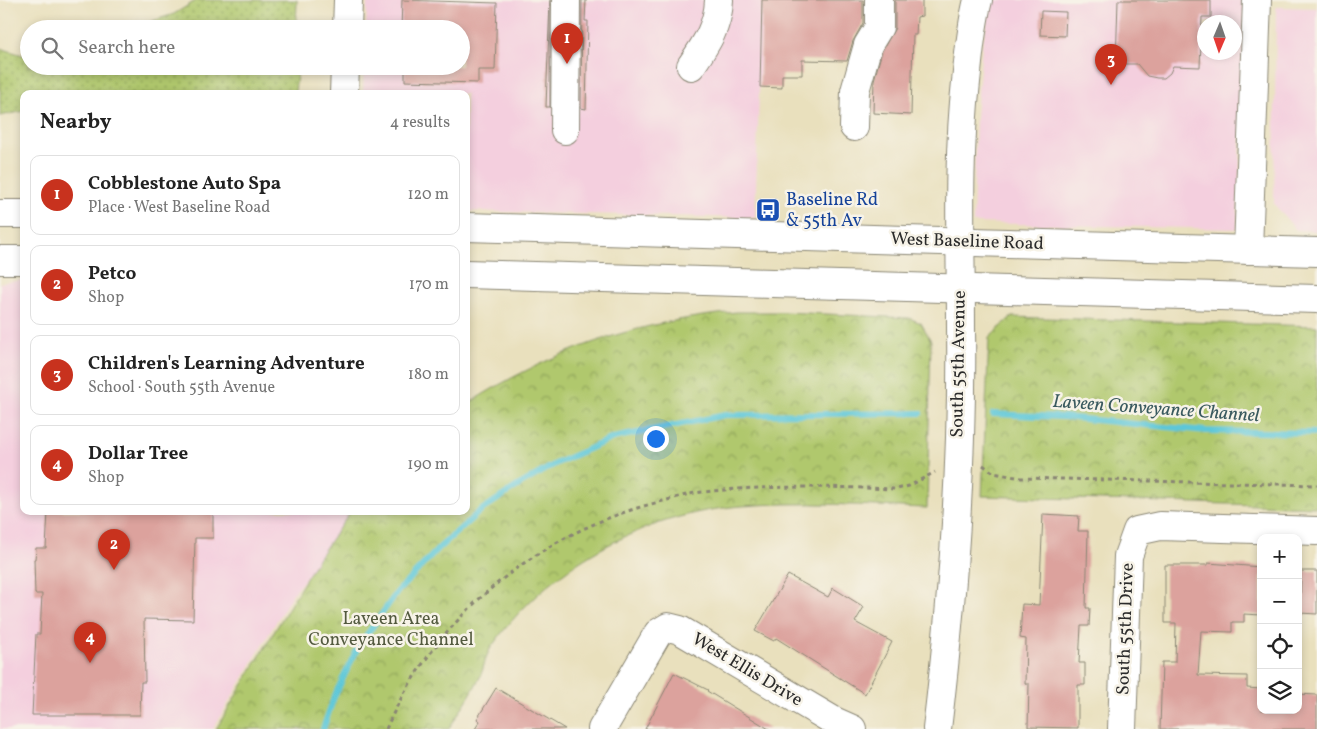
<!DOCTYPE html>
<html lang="en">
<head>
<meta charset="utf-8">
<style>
  :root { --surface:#fff; --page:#f6f6f6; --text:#222; --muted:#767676; --line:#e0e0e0; --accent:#c8321e }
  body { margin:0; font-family:Vollkorn,serif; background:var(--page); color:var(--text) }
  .controls { position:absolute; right:15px; bottom:15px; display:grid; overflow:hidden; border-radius:10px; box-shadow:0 2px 8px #0003 }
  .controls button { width:45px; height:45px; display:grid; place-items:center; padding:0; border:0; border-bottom:1px solid var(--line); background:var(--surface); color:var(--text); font:25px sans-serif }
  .compass { position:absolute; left:1197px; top:15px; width:45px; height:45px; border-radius:50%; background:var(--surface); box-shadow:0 2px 8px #0003; rotate:182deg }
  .you { position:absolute; left:655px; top:438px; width:18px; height:18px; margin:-12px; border:4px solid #fff; border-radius:50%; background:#1a73e8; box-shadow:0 0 0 8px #1a73e833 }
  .badge { display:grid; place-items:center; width:32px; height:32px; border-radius:50%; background:var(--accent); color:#fff; font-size:16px; font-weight:700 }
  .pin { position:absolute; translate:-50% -41px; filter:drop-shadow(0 1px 2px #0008) }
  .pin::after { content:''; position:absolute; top:26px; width:18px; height:15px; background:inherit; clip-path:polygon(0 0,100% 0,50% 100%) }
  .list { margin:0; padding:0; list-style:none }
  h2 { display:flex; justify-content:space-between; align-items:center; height:65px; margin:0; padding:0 20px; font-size:21px }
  h2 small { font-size:16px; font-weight:400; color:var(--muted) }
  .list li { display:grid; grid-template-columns:32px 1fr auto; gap:15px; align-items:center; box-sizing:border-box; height:80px; margin:0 10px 10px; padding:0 10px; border:1px solid var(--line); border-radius:10px }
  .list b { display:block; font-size:19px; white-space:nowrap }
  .list p { margin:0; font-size:16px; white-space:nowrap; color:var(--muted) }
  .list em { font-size:16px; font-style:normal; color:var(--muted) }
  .icon { flex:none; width:28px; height:28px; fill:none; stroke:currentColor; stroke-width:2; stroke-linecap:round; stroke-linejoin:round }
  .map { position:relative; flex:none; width:1317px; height:729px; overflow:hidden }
  .search { position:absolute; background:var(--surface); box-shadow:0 2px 8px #0003; left:20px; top:20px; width:450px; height:55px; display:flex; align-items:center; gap:12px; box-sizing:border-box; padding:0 18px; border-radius:28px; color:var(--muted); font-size:19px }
  .panel { position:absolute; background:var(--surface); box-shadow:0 2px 8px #0003; left:20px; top:90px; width:450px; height:425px; border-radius:10px }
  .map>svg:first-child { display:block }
</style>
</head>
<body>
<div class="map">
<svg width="1317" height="729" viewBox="0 0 1317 729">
  <defs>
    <pattern id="grass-dots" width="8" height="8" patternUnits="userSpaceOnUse" patternTransform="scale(1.25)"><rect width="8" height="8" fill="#b0c86d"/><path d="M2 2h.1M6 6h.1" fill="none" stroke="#8fa35a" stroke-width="1.8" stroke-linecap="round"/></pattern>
    <pattern id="park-crowns" width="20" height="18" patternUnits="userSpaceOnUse" patternTransform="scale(1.25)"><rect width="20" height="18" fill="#b0c86d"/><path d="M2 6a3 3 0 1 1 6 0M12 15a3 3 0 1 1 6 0" fill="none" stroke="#8fa35a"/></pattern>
  </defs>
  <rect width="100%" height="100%" fill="#f7f3e8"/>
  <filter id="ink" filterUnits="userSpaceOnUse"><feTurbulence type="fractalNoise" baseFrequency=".02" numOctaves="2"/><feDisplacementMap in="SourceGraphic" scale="10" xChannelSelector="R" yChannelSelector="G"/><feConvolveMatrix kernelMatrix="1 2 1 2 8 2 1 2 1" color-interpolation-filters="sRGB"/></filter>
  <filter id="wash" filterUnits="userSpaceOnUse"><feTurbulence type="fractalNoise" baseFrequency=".0096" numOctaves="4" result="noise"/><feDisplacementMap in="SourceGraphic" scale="20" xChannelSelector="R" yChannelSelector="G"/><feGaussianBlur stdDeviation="1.12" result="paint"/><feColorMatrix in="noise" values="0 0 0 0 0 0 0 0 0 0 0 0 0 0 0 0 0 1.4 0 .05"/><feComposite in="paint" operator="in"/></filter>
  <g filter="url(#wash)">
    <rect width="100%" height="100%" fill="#e9e0bd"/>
    <!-- built -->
    <g fill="#f4cfde" fill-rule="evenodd">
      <polygon points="367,0 762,0 755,218 466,211 466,94 363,94 364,66 461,66 461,29 366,29"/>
      <path d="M992,0H1247L1237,229L973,223L976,117L982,46ZM1204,22H1234V52H1204Z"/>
      <polygon points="1276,7 1317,8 1317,231 1296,230 1274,204"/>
      <polygon points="24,280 24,511 359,511 292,595 213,729 0,729 0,283"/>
    </g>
    <!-- grass -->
    <g fill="url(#grass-dots)" stroke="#6e7a4c">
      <polygon points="197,0 297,0 296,29 128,29 174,14"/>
      <polygon points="0,48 29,57 29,66 298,66 298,69 295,91 292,94 24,94 24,111 0,116"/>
    </g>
    <!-- park -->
    <g fill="url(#park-crowns)" stroke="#6e7a4c">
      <path d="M737,312H785L909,318L921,323L931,341L927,508C866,506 803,501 742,506C643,514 547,566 490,649C485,657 484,668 480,677C471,695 459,712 449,729H216L319,557L351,511H466V405C549,351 638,321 737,312Z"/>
      <polygon points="1011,317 1317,326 1317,507 982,496 989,338"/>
    </g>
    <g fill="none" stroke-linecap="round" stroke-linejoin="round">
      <!-- stream -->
      <g stroke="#5dc7d8" stroke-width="6">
        <polyline points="993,414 1064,417 1206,431 1317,433"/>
        <polyline points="323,729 334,697 358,647 398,591 440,547 480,511 519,485 557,463 613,438 725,415 921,413"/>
      </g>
    </g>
    <g id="blocks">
      <!-- building -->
      <g fill="#dca29d">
        <polygon points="402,0 497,3 495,70 478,70 478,83 405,81 405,66 461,66 461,29 401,29"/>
        <polygon points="550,0 550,107 546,107"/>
        <polygon points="582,0 586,0 585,21 588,21 586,109 581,108"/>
        <polygon points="762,0 863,0 863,23 853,41 847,61 802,60 802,75 782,75 782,88 760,87"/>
        <polygon points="895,0 922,0 922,16 917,17 916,35 913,35 911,115 873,113 874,80 882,51 895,28"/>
        <polygon points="1118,0 1211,0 1211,17 1202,17 1200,67 1173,66 1170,73 1164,78 1157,78 1147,76 1137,64 1116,64"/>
        <polygon points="1041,11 1066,12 1065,36 1040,35"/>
        <polygon points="48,511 213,511 213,538 195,538 193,620 144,619 145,682 141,682 140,715 32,715 36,634 40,634 42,594 35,594 34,559 35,559 36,548 46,548"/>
        <polygon points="1043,514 1079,516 1078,531 1088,531 1086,608 1090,608 1089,626 1081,626 1079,663 1085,663 1085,685 1078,685 1078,728 1028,727 1029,684 1025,684 1026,639 1020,638 1022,604 1039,605"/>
        <polygon points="1208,563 1261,567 1261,615 1244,614 1244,622 1232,622 1232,632 1201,631 1198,675 1247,676 1247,688 1261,689 1261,710 1298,710 1298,694 1317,695 1317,729 1160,729 1162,662 1175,662 1176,623 1165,623 1165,565 1208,565"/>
        <polygon points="1301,571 1317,571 1317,614 1300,613"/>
        <polygon points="788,575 828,597 833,588 864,607 855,622 892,642 865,694 776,638 774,641 755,631"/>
        <polygon points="674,673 708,690 707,691 769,729 645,729"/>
        <polygon points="496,688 565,729 475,729 480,721 477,719"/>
      </g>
    </g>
  </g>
  <g filter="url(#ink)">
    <use href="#blocks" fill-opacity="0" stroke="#8a8674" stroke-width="1"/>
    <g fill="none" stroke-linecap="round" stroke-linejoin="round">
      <defs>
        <g id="minor">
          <polyline points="347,29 348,0"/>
          <path d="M691,66C706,44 718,27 719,0"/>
          <polyline points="344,94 345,66"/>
          <polyline points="854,127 855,91 868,45 879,27 879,0"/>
          <polyline points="565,130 566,0"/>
          <polyline points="1248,250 1257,0"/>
          <polyline points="602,729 658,633 668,627 680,630 834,721 852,729"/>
          <path d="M937,729C953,596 963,460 961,327C961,245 957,163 966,82C969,54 971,27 978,0"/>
          <polyline points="1122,729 1128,556 1137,531 1160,526 1317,531"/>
        </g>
        <g id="major">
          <polyline points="0,214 24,214"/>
          <polyline points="466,227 1317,252"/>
          <polyline points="0,260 24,260"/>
          <polyline points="466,274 1317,299"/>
        </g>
      </defs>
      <!-- minor casing -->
      <use href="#minor" stroke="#8a8674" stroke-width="30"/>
      <!-- major casing -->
      <use href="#major" stroke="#8a8674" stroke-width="30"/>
      <!-- path -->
      <g stroke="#8a8674" stroke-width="3" stroke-dasharray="4 4" stroke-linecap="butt">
        <polyline points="983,465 994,473 1021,478 1317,485"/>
        <path d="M386,729C437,614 541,530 663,501C676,498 690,493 703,492C767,485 833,487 897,489L909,486L935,472"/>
      </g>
      <!-- minor -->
      <use href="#minor" stroke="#fff" stroke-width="28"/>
      <!-- major -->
      <use href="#major" stroke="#fff" stroke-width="28"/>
    </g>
  </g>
  <!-- icons -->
  <defs>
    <symbol id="bus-square" viewBox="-11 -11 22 22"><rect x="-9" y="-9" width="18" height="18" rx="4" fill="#1a4fb4" stroke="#f7f3e8"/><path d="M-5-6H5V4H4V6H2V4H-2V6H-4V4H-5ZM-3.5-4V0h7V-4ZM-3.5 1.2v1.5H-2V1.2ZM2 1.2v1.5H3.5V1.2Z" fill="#fff"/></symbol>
  </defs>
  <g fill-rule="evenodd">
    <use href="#bus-square" x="754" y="196" width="28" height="28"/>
  </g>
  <g text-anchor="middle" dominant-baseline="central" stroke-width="5" stroke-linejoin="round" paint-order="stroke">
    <!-- transit labels -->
    <g font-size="18" fill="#164399" stroke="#f7f3e8" text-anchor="start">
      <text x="786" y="200">Baseline Rd<tspan x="786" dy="21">&amp; 55th Av</tspan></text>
    </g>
    <!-- street labels -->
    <g font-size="18" fill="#2b2b2b" stroke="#f7f3e8">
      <text transform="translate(967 242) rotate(2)">West Baseline Road</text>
      <text transform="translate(959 364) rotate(-89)">South 55th Avenue</text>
      <text transform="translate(1126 629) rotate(-88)">South 55th Drive</text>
      <text transform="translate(747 670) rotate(31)">West Ellis Drive</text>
    </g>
    <!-- park labels -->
    <g font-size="18" fill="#535a3f" stroke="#f7f3e8">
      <text x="391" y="619">Laveen Area<tspan x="391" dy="21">Conveyance Channel</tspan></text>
    </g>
    <!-- water labels -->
    <g font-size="19" font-style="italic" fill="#3a5a5f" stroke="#f7f3e8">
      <text transform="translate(1156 409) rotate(4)">Laveen Conveyance Channel</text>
    </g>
  </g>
</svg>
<div class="controls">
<button>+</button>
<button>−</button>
<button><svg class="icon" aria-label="locate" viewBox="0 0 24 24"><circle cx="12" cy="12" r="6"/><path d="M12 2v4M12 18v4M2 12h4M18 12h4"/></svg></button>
<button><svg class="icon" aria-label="layers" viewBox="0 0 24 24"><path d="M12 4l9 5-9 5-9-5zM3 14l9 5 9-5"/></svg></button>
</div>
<svg class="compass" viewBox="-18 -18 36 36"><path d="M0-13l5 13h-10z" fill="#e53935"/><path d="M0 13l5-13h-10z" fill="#767676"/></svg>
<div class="you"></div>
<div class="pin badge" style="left:567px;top:64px">1</div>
<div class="pin badge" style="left:114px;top:570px">2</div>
<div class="pin badge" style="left:1111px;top:85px">3</div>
<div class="pin badge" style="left:90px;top:663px">4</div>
<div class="search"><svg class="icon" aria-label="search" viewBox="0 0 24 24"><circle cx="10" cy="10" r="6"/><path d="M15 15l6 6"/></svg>Search here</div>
<section class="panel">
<h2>Nearby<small>4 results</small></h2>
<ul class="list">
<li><span class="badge">1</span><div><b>Cobblestone Auto Spa</b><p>Place · West Baseline Road</p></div><em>120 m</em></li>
<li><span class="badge">2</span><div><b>Petco</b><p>Shop</p></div><em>170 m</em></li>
<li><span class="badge">3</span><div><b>Children's Learning Adventure</b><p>School · South 55th Avenue</p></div><em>180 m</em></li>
<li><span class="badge">4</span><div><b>Dollar Tree</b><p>Shop</p></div><em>190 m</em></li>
</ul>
</section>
</div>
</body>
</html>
